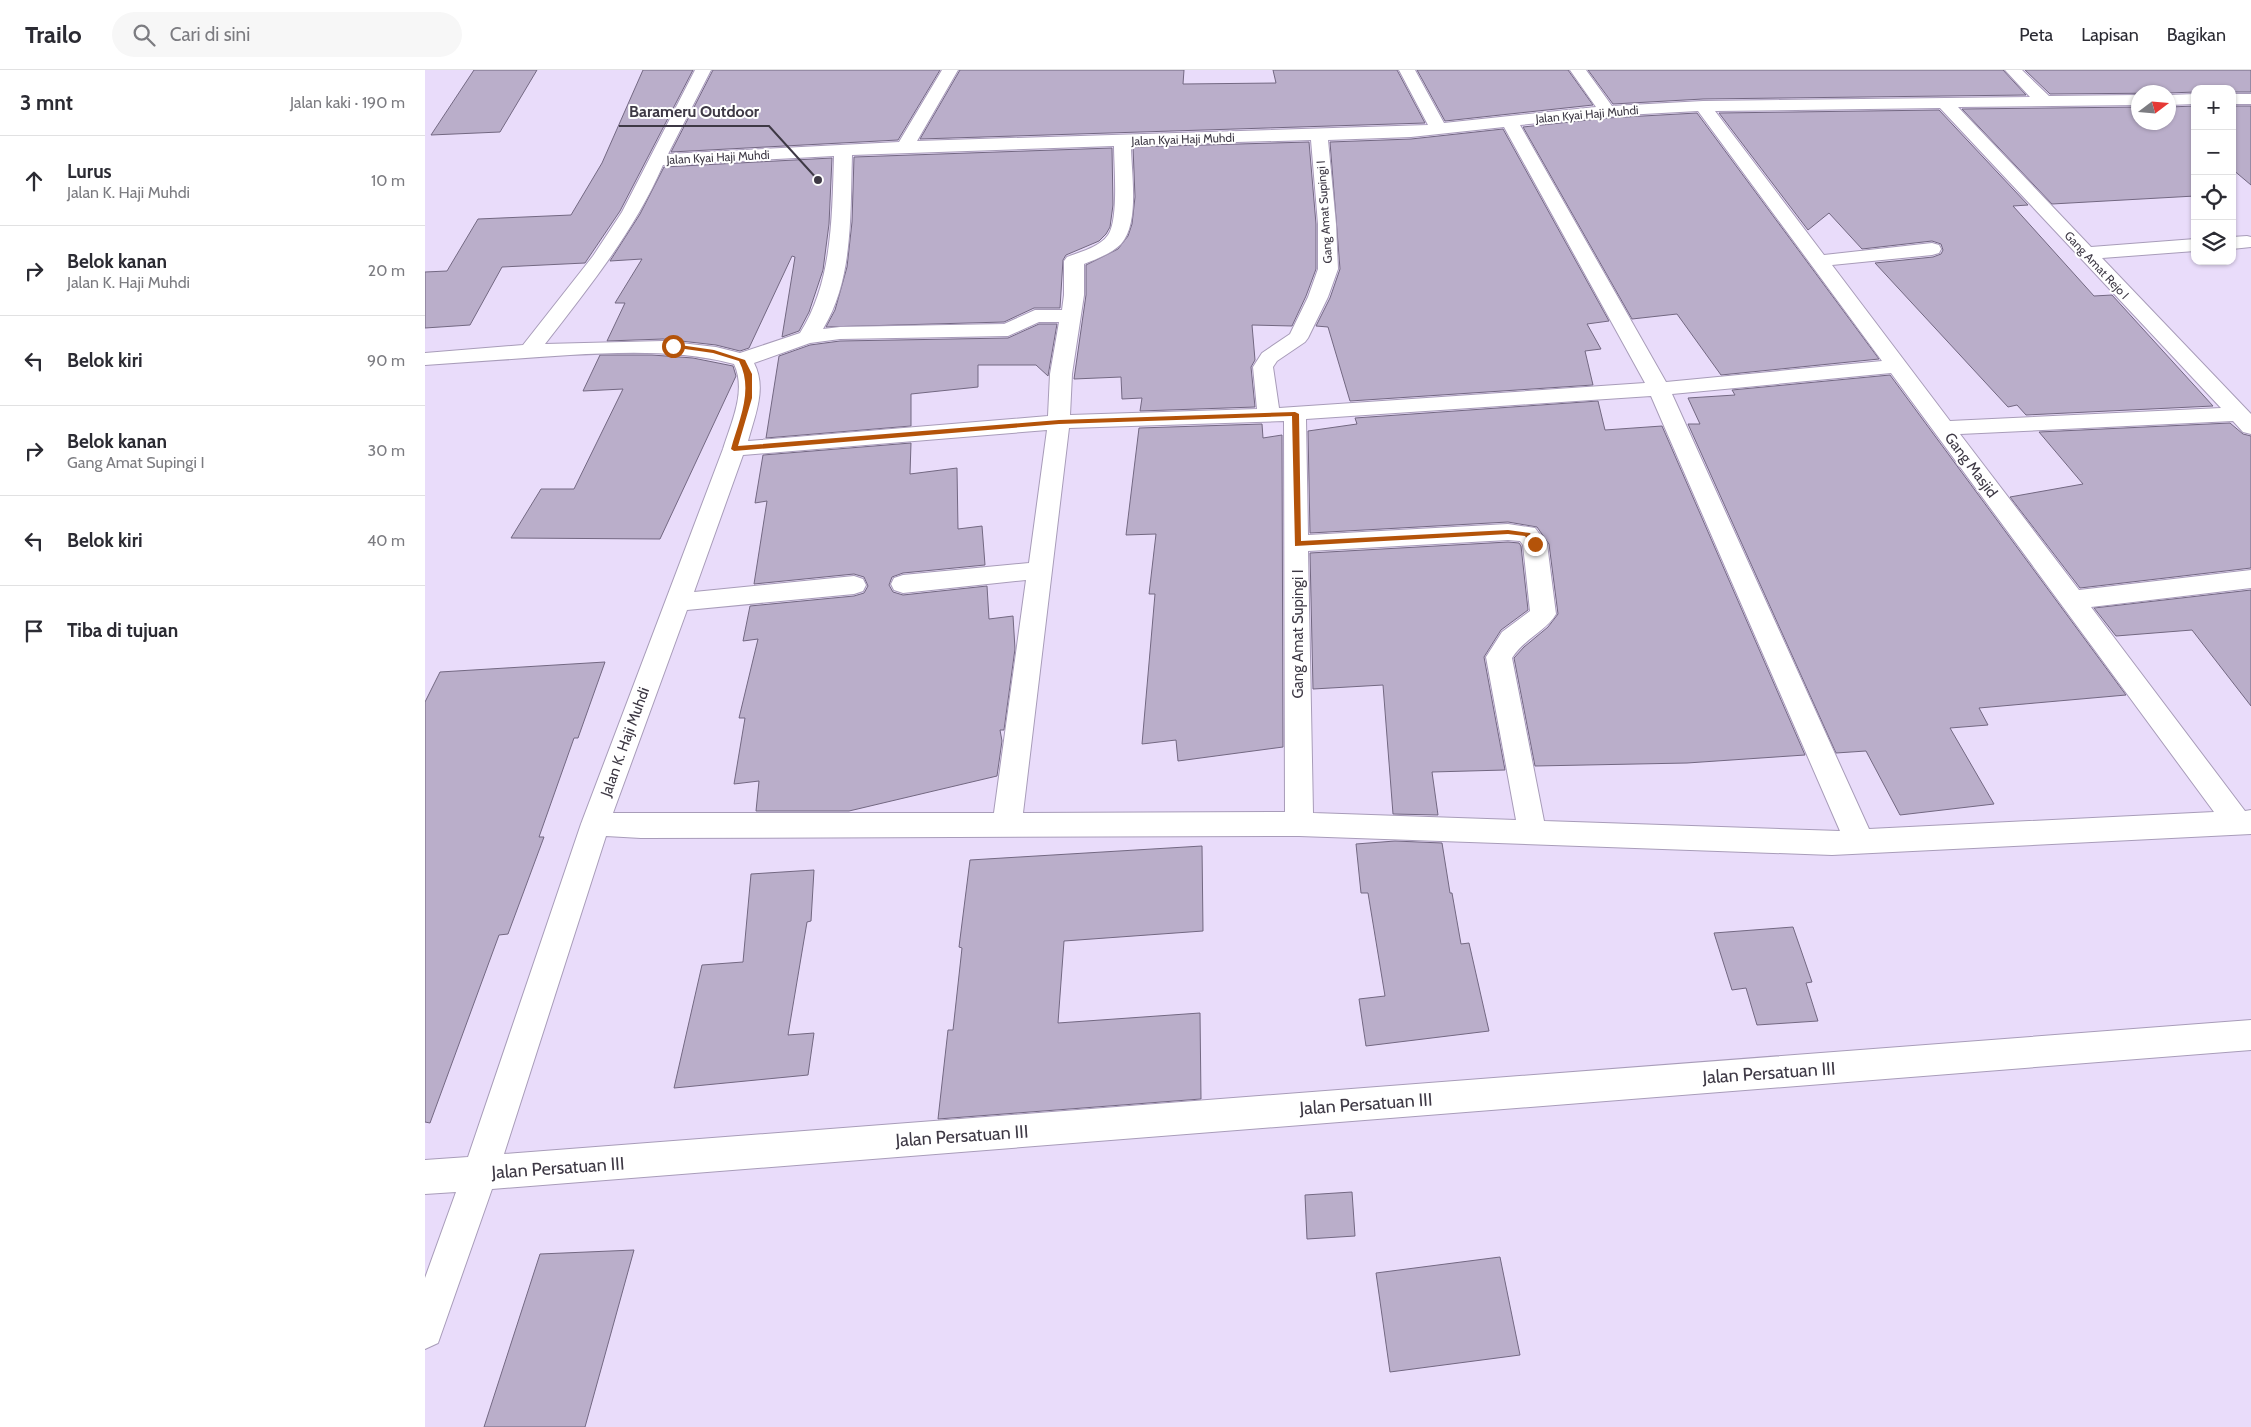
<!DOCTYPE html>
<html lang="id">
<head>
<meta charset="utf-8">
<style>
  :root { --surface:#fff; --page:#f7f7f7; --text:#2b2b33; --muted:#7c7c81; --line:#e1e1e2 }
  body { margin:0; font-family:Cabin,sans-serif; background:var(--page); color:var(--text) }
  .controls { position:absolute; right:15px; top:15px; display:grid; overflow:hidden; border-radius:10px; box-shadow:0 1px 4px #0004 }
  .controls button { width:45px; height:45px; display:grid; place-items:center; padding:0; border:0; border-bottom:1px solid var(--line); background:var(--surface); color:var(--text); font:25px sans-serif }
  .compass { position:absolute; left:1706px; top:15px; width:45px; height:45px; border-radius:50%; background:var(--surface); box-shadow:0 1px 4px #0004; rotate:74deg }
  .stop { position:absolute; width:15px; height:15px; margin:-11px; border:4px solid #b45309; border-radius:50%; background:#fff }
  .stop.end { background:#b45309; border-color:#fff; box-shadow:0 1px 5px #0008 }
  .list { margin:0; padding:0; list-style:none }
  h2 { display:flex; justify-content:space-between; align-items:center; height:65px; margin:0; padding:0 20px; font-size:21px }
  h2 small { font-size:16px; font-weight:400; color:var(--muted) }
  .list li { display:grid; grid-template-columns:32px 1fr auto; gap:15px; align-items:center; box-sizing:border-box; height:90px; padding:0 20px; border-top:1px solid var(--line) }
  .list b { display:block; font-size:19px; white-space:nowrap }
  .list p { margin:0; font-size:16px; white-space:nowrap; color:var(--muted) }
  .list em { font-size:16px; font-style:normal; color:var(--muted) }
  .icon { flex:none; width:28px; height:28px; fill:none; stroke:currentColor; stroke-width:2; stroke-linecap:round; stroke-linejoin:round }
  .map { position:relative; flex:none; width:1826px; height:1357px; overflow:hidden }
  header { display:flex; align-items:center; gap:30px; box-sizing:border-box; height:70px; padding:0 25px; background:var(--surface); border-bottom:1px solid var(--line) }
  header strong { font-size:24px }
  nav { display:flex; gap:28px; margin-inline-start:auto; font-size:18px }
  .search { width:350px; height:45px; background:var(--page); display:flex; align-items:center; gap:12px; box-sizing:border-box; padding:0 18px; border-radius:28px; color:var(--muted); font-size:19px }
  main { display:flex }
  aside { flex:1; background:var(--surface) }
  .map>svg:first-child { display:block }
</style>
</head>
<body>
<header>
<strong>Trailo</strong>
<div class="search"><svg class="icon" aria-label="search" viewBox="0 0 24 24"><circle cx="10" cy="10" r="6"/><path d="M15 15l6 6"/></svg>Cari di sini</div>
<nav><a>Peta</a><a>Lapisan</a><a>Bagikan</a></nav>
</header>
<main>
<aside>
<h2>3 mnt<small>Jalan kaki · 190 m</small></h2>
<ul class="list">
<li><svg class="icon" aria-label="ahead" viewBox="0 0 24 24"><path d="M12 20V5M6 11l6-6 6 6"/></svg><div><b>Lurus</b><p>Jalan K. Haji Muhdi</p></div><em>10 m</em></li>
<li><svg class="icon" aria-label="right" viewBox="0 0 24 24"><path d="M7 20v-9h11M14 6l5 5-5 5"/></svg><div><b>Belok kanan</b><p>Jalan K. Haji Muhdi</p></div><em>20 m</em></li>
<li><svg class="icon" aria-label="left" viewBox="0 0 24 24"><path d="M17 20v-9H6M10 6l-5 5 5 5"/></svg><div><b>Belok kiri</b></div><em>90 m</em></li>
<li><svg class="icon" aria-label="right" viewBox="0 0 24 24"><path d="M7 20v-9h11M14 6l5 5-5 5"/></svg><div><b>Belok kanan</b><p>Gang Amat Supingi I</p></div><em>30 m</em></li>
<li><svg class="icon" aria-label="left" viewBox="0 0 24 24"><path d="M17 20v-9H6M10 6l-5 5 5 5"/></svg><div><b>Belok kiri</b></div><em>40 m</em></li>
<li><svg class="icon" aria-label="arrive" viewBox="0 0 24 24"><path d="M6 21V4h12l-3 4 3 4H6"/></svg><div><b>Tiba di tujuan</b></div></li>
</ul>
</aside>
<div class="map">
<svg width="1826" height="1357" viewBox="0 0 1826 1357">
  <rect width="100%" height="100%" fill="#e9dcfa"/>
  <!-- building -->
  <g fill="#baaeca" stroke="#736882">
    <polygon points="49,0 112,0 75,62 6,65"/>
    <polygon points="218,0 268,0 195,141 160,193 77,197 45,255 0,258 0,202 22,201 53,149 146,145 177,93"/>
    <polygon points="288,0 515,0 473,70 246,82"/>
    <polygon points="535,0 759,0 758,14 851,13 848,0 972,0 1000,53 495,69"/>
    <polygon points="992,0 1143,0 1168,35 1020,51"/>
    <polygon points="1163,0 1578,0 1601,25 1278,29 1188,34"/>
    <polygon points="1600,0 1826,0 1826,22 1807,22 1807,19 1770,19 1770,22 1744,23 1625,24"/>
    <polygon points="1770,36 1770,126 1627,134 1537,39 1714,37 1714,52 1744,52 1744,37"/>
    <polygon points="1807,36 1826,36 1826,115 1807,99"/>
    <polygon points="1514,40 1603,135 1588,136 1669,226 1687,225 1788,336 1601,345 1592,335 1583,337 1450,193 1508,187 1516,184 1518,180 1516,174 1507,171 1437,179 1404,143 1383,160 1294,43"/>
    <polygon points="1272,43 1454,289 1296,305 1252,244 1207,249 1098,57 1182,48"/>
    <polygon points="1078,59 1184,251 1162,254 1176,279 1160,281 1168,315 925,331 903,257 891,256 905,228 915,199 905,72 986,69"/>
    <polygon points="884,72 891,154 891,199 881,226 867,256 827,255 830,290 826,297 830,337 715,341 717,328 697,329 696,307 649,309 661,225 661,195 693,179 703,166 707,154 710,127 708,77"/>
    <polygon points="687,78 688,135 685,157 681,164 674,171 641,185 638,190 635,238 609,238 579,252 401,257 410,240 422,197 427,152 429,87"/>
    <polygon points="407,88 404,154 398,200 384,242 374,261 357,267 370,187 367,186 324,278 315,281 291,275 238,269 182,271 200,233 190,233 217,189 185,191 215,144 239,97"/>
    <polygon points="614,254 632,254 623,306 611,295 553,295 553,317 486,324 486,356 341,368 354,286 385,275 415,271 583,268"/>
    <polygon points="175,285 227,285 268,288 308,296 311,306 235,469 86,468 116,419 149,419 198,319 158,321"/>
    <polygon points="1465,305 1701,625 1554,638 1563,655 1525,658 1569,734 1475,745 1441,681 1411,683 1263,354 1275,354 1263,328 1310,325 1307,320"/>
    <polygon points="1173,331 1180,360 1237,356 1380,685 1262,693 1110,696 1089,588 1099,577 1123,557 1133,544 1124,474 1112,457 1083,452 885,463 883,361 932,354 930,348"/>
    <polygon points="1805,353 1818,364 1826,366 1826,498 1655,518 1585,427 1658,414 1614,362"/>
    <polygon points="837,354 838,368 857,365 858,677 753,691 751,670 717,674 730,524 724,524 731,464 701,465 714,358"/>
    <polygon points="486,373 485,404 532,398 533,459 557,456 560,495 478,503 467,507 464,515 468,522 478,525 562,516 564,549 588,546 590,579 579,660 575,660 577,671 572,706 424,741 331,741 334,711 309,714 320,648 314,648 333,569 318,571 325,536 429,526 439,523 443,516 439,507 429,504 329,514 342,431 330,433 338,385"/>
    <polygon points="1083,472 1094,473 1096,476 1103,540 1076,560 1059,587 1080,700 1007,702 1013,745 968,744 958,615 888,619 885,483"/>
    <polygon points="1826,520 1826,636 1767,560 1691,566 1669,538"/>
    <polygon points="180,592 153,668 149,668 114,767 119,767 83,864 74,865 5,1053 0,1052 0,632 15,602"/>
    <polygon points="970,771 1017,773 1025,823 1027,823 1036,874 1044,873 1064,961 941,976 934,929 960,926 943,823 936,823 931,774"/>
    <polygon points="777,776 778,861 639,871 633,953 775,943 776,1029 513,1049 523,960 528,960 537,878 534,877 545,790"/>
    <polygon points="389,800 386,851 382,852 363,965 389,963 383,1005 249,1018 277,895 318,892 326,804"/>
    <polygon points="1368,857 1387,912 1381,913 1393,951 1332,955 1321,918 1307,920 1289,863"/>
    <polygon points="927,1122 930,1166 882,1169 880,1125"/>
    <polygon points="209,1180 160,1357 59,1357 115,1184"/>
    <polygon points="1075,1187 1095,1285 965,1302 951,1203"/>
  </g>
  <g fill="none" stroke-linecap="round" stroke-linejoin="round">
    <defs>
      <g id="minor">
        <path d="M270,0H286L243,84L474,72L517,0H533L492,71L1003,55L974,0H990L1019,53L1171,37L1145,0H1161L1187,36L1278,31L1605,27L1580,0H1597L1624,26L1714,25V35L1533,37L1666,177L1770,169V181L1677,188L1826,344V364L1818,362L1808,351L1535,364L1654,520L1826,500V518L1666,537L1820,741L1826,740V764L1407,785L874,766L216,768L181,766L79,1084L1826,950V980L67,1119L13,1273L0,1279V1208L31,1122L0,1124V1090L43,1087L156,754L298,379C306,353 322,321 309,294C255,280 200,282 145,285C97,288 48,292 0,295V283L98,275L168,186L197,142ZM1515,38L1796,338L1525,351L1407,195L1507,185L1514,183L1516,179L1514,175L1507,173L1399,185L1290,41ZM1273,41L1457,291L1241,312L1095,55L1182,46ZM1079,57L1220,313L854,338L848,297L852,291L880,272L883,268L903,227L913,199L911,154L903,70L986,67ZM886,70L893,154V199L883,227L865,264L837,283L828,297L832,339L645,345L647,304L659,225V194C671,189 686,184 696,174C715,153 706,102 706,75ZM689,76C689,95 694,150 683,165C675,177 655,182 642,187L639,191V225L637,240H610L579,254L415,257L398,259C429,208 425,142 427,85ZM409,86C407,146 408,211 375,263L315,283L291,277L238,271L120,274C164,217 209,162 238,95ZM614,252H634L625,304L623,346L323,371C330,345 342,318 329,293L385,273L415,269L583,266ZM1466,303L1789,742L1444,759L1247,324ZM1226,326L1415,761L1119,751L1087,588C1099,569 1121,561 1131,544L1122,474L1110,458L1083,454L883,465L881,349ZM859,351L860,742L598,743L644,358ZM622,360L604,493L478,505L469,508L466,514L469,520L478,523L601,510L569,743H188L262,540L429,524L438,521L441,515L438,509L429,506L269,522L318,385ZM1083,470L1095,471L1098,475L1105,541L1077,562L1061,587L1091,750L888,743L883,481Z"/>
        <polygon points="1770,24 1770,34 1744,35 1744,25"/>
        <rect x="1807" y="24" width="19" height="10"/>
        <polygon points="1822,166 1826,167 1826,177 1807,179 1807,167"/>
      </g>
    </defs>
    <!-- minor casing -->
    <use href="#minor" stroke="#a89cb9" stroke-width="2"/>
    <!-- minor -->
    <use href="#minor" fill="#fff" fill-rule="evenodd"/>
  </g>
  <!-- route -->
  <path fill="#b45309" d="M248,274L289,280L320,290L327,304V328L313,376L634,350L870,342L874,344L876,471L1083,460L1105,463L1113,474L1107,476L1100,466L1083,464L870,476L867,346L634,354L309,381L306,379C314,350 329,320 314,291L288,283L246,277Z"/>
  <g text-anchor="middle" dominant-baseline="central" stroke-width="4" stroke-linejoin="round" paint-order="stroke">
    <!-- far-street labels -->
    <g font-size="12" fill="#3e3945" stroke="#fff">
      <text transform="translate(1162 44) rotate(-5)">Jalan Kyai Haji Muhdi</text>
      <text transform="translate(758 69) rotate(-2)">Jalan Kyai Haji Muhdi</text>
      <text transform="translate(293 87) rotate(-3)">Jalan Kyai Haji Muhdi</text>
      <text transform="translate(899 142) rotate(-94)">Gang Amat Supingi I</text>
      <text transform="translate(1672 195) rotate(47)">Gang Amat Rejo I</text>
    </g>
    <!-- street labels -->
    <g font-size="15" fill="#3e3945" stroke="#fff">
      <text transform="translate(1546 395) rotate(53)">Gang Masjid</text>
      <text transform="translate(873 564) rotate(-90)">Gang Amat Supingi I</text>
      <text transform="translate(200 672) rotate(-70)">Jalan K. Haji Muhdi</text>
    </g>
    <!-- near-street labels -->
    <g font-size="18" fill="#3e3945" stroke="#fff">
      <text transform="translate(1344 1003) rotate(-4)">Jalan Persatuan III</text>
      <text transform="translate(941 1034) rotate(-4)">Jalan Persatuan III</text>
      <text transform="translate(537 1066) rotate(-4)">Jalan Persatuan III</text>
      <text transform="translate(133 1098) rotate(-4)">Jalan Persatuan III</text>
    </g>
  </g>
  <!-- callouts -->
  <path fill="none" stroke="#3e3945" stroke-width="2" d="M393 110L344 56H194"/>
  <circle fill="#3e3945" stroke="#fff" stroke-width="2" cx="393" cy="110" r="5"/>
  <g font-size="16" text-anchor="middle" font-weight="bold" fill="#3e3945" stroke="#fff" stroke-width="4" stroke-linejoin="round" paint-order="stroke">
    <text x="269" y="47">Barameru Outdoor</text>
  </g>
</svg>
<div class="controls">
<button>+</button>
<button>−</button>
<button><svg class="icon" aria-label="locate" viewBox="0 0 24 24"><circle cx="12" cy="12" r="6"/><path d="M12 2v4M12 18v4M2 12h4M18 12h4"/></svg></button>
<button><svg class="icon" aria-label="layers" viewBox="0 0 24 24"><path d="M12 4l9 5-9 5-9-5zM3 14l9 5 9-5"/></svg></button>
</div>
<svg class="compass" viewBox="-18 -18 36 36"><path d="M0-13l5 13h-10z" fill="#e53935"/><path d="M0 13l5-13h-10z" fill="#7c7c81"/></svg>
<div class="stop" style="left:248px;top:276px"></div>
<div class="stop end" style="left:1110px;top:474px"></div>
</div>
</main>
</body>
</html>
